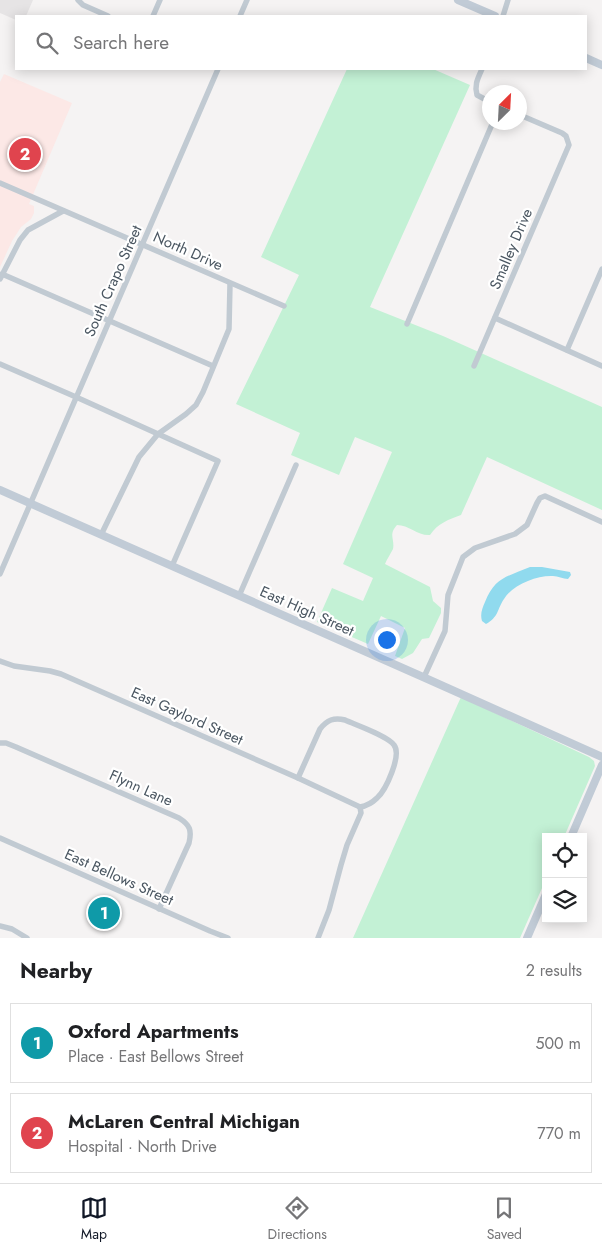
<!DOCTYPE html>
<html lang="en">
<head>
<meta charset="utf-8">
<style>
  :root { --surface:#fff; --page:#f6f6f6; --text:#202124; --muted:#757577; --line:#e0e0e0; --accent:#111827 }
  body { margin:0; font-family:Jost,sans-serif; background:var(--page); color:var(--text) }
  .controls { position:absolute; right:15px; bottom:15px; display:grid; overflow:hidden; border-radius:0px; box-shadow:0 2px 12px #0003 }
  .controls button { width:45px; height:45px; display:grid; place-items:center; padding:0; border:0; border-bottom:1px solid var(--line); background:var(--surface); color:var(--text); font:25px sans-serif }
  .compass { position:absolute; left:482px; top:85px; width:45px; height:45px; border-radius:50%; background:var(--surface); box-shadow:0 2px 12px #0003; rotate:24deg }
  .you { position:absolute; left:386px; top:639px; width:18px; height:18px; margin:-12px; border:4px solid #fff; border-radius:50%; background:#1a73e8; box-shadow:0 0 0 8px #1a73e833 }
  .badge { display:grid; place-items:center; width:32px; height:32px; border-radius:50%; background:var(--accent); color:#fff; font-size:16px; font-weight:700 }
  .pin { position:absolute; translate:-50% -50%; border:2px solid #fff; box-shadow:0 1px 5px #0006 }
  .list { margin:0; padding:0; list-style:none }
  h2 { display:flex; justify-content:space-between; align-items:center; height:65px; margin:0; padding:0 20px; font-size:21px }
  h2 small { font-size:16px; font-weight:400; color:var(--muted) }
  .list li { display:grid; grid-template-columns:32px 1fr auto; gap:15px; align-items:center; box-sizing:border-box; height:80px; margin:0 10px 10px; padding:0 10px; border:1px solid var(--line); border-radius:0px }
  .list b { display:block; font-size:19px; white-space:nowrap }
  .list p { margin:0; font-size:16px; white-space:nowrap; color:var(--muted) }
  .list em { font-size:16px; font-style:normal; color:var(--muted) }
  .icon { flex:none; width:28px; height:28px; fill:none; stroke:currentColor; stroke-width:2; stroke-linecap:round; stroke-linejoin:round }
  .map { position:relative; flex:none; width:602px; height:938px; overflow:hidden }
  .search { position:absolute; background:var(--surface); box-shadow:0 2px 12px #0003; left:15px; right:15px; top:15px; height:55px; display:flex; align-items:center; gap:12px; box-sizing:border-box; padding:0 18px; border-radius:0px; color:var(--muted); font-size:19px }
  .sheet { height:245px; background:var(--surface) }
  nav { display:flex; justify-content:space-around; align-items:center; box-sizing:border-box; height:70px; border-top:1px solid var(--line); background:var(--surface); font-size:14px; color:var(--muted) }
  nav a { display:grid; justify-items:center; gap:2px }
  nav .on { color:var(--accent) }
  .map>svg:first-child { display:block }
</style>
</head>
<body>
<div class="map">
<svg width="602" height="938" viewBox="0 0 602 938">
  <rect width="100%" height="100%" fill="#f5f3f3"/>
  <!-- education -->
  <polygon fill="#e6e4e5" points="0,0 33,0 26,16 16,16 16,20 0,13"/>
  <!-- medical -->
  <polygon fill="#fce8e6" points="4,74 72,103 29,204 34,206 34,213 31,219 21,227 12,241 0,267 0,82"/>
  <!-- green -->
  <g fill="#c3f1d5">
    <path d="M347,69H433L470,85L370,307L443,336L602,407V510L487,457L461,515C448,520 438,523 430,535C418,536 409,525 397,525C388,535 395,539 393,549C391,553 387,559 385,564L430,587L433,601L441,608V613L429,638L422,639L413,653L402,659L395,656L405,628L381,616L368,644L317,622L332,588L363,601L373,578L343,564L392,452L355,437L339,475L291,455L300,433L236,404L299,275L261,257Z"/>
    <polygon points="461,697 589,757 594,761 595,766 564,837 546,837 546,879 520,938 353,938"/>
  </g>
  <!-- water -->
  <path fill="#90daee" d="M530,567H542L570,572L571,575L568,579C563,579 558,576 553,576C537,575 512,585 504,599C497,609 499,617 486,624L482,621C480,614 482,609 485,602C495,577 507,577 530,567Z"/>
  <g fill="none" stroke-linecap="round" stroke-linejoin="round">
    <!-- street -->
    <g stroke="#c1cad2" stroke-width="5.5">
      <polyline points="78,0 83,5 108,16"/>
      <polyline points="153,16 160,0"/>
      <polyline points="240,16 247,0"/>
      <polyline points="503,16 508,0"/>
      <path d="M482,69C478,78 474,85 477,95L490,102"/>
      <polyline points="0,183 284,306"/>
      <polyline points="2,274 213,366"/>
      <polyline points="0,279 20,240 28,230 63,211"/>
      <polyline points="495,318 602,366"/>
      <polyline points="407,324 493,122"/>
      <polyline points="567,350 602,269"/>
      <polyline points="0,364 76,397 218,461 172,566"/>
      <polyline points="474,366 569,145 566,136 562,133 520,115"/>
      <polyline points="101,535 139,457 158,434 186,414 196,405 203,392 229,329 230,284"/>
      <polyline points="0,574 218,69"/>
      <polyline points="239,596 296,465"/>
      <polyline points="0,661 14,666 50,671 61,674 298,778 360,807"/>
      <polyline points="424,677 445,631 448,595 463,557 475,548 515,534 527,525 537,503 540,498 545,496 602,522"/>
      <path d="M0,743H6L16,747L179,818C190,825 192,830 189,843L159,909"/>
      <path d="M298,778L320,729C327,720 334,717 345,720C356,725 388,736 394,745C402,755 386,790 377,798C372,803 366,806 360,807"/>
      <polyline points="0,838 210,931 228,938"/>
      <polyline points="0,926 12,929 27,938"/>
      <polyline points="318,938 329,910 341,865 347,845 361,813 360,807"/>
    </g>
    <!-- secondary -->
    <g stroke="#c1cbd6" stroke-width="8">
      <polyline points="458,0 495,16"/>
      <polyline points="586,58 602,65"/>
      <polyline points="0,490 423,677 602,757"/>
      <polyline points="571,837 602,765"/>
      <polyline points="527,938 546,894"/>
    </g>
  </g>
  <g text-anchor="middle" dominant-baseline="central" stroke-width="4.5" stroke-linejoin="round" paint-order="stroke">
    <!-- street labels -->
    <g font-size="15" fill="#4a5661" stroke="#fff">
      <text transform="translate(511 249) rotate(-67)">Smalley Drive</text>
      <text transform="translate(188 251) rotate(24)">North Drive</text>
      <text transform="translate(113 281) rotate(-66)">South Crapo Street</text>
      <text transform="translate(307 611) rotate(24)">East High Street</text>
      <text transform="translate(187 716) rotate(24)">East Gaylord Street</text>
      <text transform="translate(141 788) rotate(24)">Flynn Lane</text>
      <text transform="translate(119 877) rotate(24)">East Bellows Street</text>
    </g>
  </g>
</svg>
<div class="controls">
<button><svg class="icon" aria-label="locate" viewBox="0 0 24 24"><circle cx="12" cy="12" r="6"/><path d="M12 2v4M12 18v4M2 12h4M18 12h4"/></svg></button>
<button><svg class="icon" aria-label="layers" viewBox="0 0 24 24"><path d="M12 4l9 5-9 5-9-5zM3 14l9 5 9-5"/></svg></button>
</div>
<svg class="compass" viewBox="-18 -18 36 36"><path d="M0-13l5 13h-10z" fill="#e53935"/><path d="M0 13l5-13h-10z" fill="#757577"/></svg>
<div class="you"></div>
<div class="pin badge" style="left:104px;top:913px;background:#0f9aa8">1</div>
<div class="pin badge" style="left:25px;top:154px;background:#e0444e">2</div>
<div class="search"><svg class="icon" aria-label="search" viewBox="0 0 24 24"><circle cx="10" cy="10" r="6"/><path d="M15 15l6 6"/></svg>Search here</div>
</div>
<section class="sheet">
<h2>Nearby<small>2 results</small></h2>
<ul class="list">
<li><span class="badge" style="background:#0f9aa8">1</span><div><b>Oxford Apartments</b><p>Place · East Bellows Street</p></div><em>500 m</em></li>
<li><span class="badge" style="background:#e0444e">2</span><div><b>McLaren Central Michigan</b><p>Hospital · North Drive</p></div><em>770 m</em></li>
</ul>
</section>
<nav>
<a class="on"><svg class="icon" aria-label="map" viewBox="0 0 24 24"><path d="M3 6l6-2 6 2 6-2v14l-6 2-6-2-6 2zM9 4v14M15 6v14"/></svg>Map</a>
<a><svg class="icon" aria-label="directions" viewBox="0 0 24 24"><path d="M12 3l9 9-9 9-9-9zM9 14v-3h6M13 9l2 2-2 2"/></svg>Directions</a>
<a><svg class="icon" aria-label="saved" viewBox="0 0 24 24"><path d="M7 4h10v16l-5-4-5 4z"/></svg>Saved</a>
</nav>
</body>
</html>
